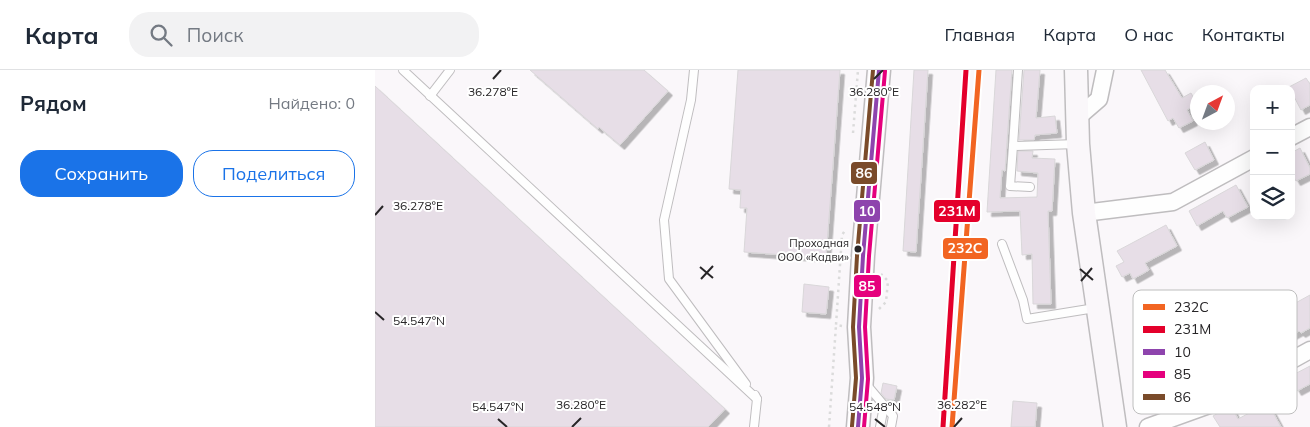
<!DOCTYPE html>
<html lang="ru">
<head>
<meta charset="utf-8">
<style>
  :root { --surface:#fff; --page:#f2f2f3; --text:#1f2937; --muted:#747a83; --line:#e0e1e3; --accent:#1a73e8 }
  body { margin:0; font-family:Mulish,sans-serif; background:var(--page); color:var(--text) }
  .controls { position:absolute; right:15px; top:15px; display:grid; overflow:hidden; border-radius:10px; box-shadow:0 5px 20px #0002 }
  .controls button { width:45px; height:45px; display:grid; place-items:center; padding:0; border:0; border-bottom:1px solid var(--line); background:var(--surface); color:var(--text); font:25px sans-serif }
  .compass { position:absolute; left:815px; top:15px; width:45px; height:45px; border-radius:50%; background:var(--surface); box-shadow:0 5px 20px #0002; rotate:41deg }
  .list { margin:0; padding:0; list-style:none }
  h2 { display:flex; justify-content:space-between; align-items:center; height:65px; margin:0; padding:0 20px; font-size:21px }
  h2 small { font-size:16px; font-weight:400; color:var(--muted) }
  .actions { display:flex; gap:10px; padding:15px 20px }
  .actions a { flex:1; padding:11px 0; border:1px solid var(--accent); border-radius:20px; text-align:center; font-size:18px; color:var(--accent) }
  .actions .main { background:var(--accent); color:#fff }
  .icon { flex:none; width:28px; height:28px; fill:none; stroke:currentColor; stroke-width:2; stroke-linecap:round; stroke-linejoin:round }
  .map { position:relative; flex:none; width:935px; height:357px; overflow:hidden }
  header { display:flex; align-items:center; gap:30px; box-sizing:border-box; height:70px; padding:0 25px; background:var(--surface); border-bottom:1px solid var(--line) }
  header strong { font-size:24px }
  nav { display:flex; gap:28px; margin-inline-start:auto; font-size:18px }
  .search { width:350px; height:45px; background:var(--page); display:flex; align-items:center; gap:12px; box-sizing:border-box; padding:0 18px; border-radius:20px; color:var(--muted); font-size:19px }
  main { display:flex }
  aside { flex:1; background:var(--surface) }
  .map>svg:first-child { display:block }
</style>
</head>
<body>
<header>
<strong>Карта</strong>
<div class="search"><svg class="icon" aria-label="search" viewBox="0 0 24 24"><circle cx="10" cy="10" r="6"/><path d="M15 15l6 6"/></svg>Поиск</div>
<nav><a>Главная</a><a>Карта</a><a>О нас</a><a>Контакты</a></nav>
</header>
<main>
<aside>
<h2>Рядом<small>Найдено: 0</small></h2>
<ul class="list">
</ul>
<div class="actions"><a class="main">Сохранить</a><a>Поделиться</a></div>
</aside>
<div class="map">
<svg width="935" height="357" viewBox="0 0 935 357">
  <defs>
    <filter id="shadow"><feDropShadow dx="4.5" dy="4.5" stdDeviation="0" flood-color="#0004"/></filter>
  </defs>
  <rect width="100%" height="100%" fill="#faf7fa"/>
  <!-- building -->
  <g fill="#e7dee7" stroke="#d9d7d9" filter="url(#shadow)">
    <polygon points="155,0 269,0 293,21 245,75 224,57 223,59"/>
    <polygon points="363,0 465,0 451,188 369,182 372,138 365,138 366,120 354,119"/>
    <polygon points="539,0 553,0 541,182 528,181"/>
    <polygon points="621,0 637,0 630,101 627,100 625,128 662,127 663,103 642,101 643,81 658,81 657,88 680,89 677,141 673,141 676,234 658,234 657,184 647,185 645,141 612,142"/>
    <polygon points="649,0 665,0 661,48 680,46 682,63 660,65 659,70 644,70"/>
    <polygon points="766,0 790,0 807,28 816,23 822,34 812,40 818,51 804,58 798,48 793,51"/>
    <polygon points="931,8 935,14 935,35 926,40 914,17"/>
    <polygon points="0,16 350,339 333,357 0,357"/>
    <polygon points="830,72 839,90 820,100 810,83"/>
    <polygon points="925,78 935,98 935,104 921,111 916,102 916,83"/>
    <polygon points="861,115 873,137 852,148 848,141 822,156 814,141"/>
    <polygon points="791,155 802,176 770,193 774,200 758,209 755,203 747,207 741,196 749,192 742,181"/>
    <polygon points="429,214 454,217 451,244 427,242"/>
    <polygon points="935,225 935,258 926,263 924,261 888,281 884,275 851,293 843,279 812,296 817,305 804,313 789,286 831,264 835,271 853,260 857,268"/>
    <polygon points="935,296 935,314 922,321 914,307"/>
    <polygon points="508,313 522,316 519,330 511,329 506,323"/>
    <polygon points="638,331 662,333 660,357 636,357"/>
    <polygon points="893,333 906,357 845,357 838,346 856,336 863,349"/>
  </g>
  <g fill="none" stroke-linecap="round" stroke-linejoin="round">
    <defs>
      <g id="service">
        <polyline points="28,0 382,329"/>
        <polyline points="319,0 316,30 289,150 294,209 371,314"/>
        <polyline points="643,0 638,76 702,74"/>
        <polyline points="55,26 75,0"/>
        <polyline points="638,76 635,116 655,117"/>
        <polyline points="627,174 648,230 652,249 720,238"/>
        <polyline points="491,314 518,346 516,357"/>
        <polyline points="379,357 382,329 380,325"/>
        <polyline points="505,357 509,336"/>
      </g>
      <g id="minor">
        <polyline points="702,48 724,29 730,0"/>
        <polyline points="916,67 935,57"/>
        <polyline points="709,143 798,132 879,88"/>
        <polyline points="773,357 837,334 935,280"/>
      </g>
      <g id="secondary">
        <polyline points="701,0 703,74 709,143 740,357"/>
        <polyline points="483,357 487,308 484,257 488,186 504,0"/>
      </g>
    </defs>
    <!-- service casing -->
    <use href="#service" stroke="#bfbdbf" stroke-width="10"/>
    <!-- minor casing -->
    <use href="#minor" stroke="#bfbdbf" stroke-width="19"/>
    <!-- secondary casing -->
    <use href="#secondary" stroke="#bfbdbf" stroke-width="25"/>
    <!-- path -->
    <g stroke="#dbdbdb" stroke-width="2.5" stroke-dasharray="2.5 4" stroke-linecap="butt">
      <polyline points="478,63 483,0"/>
      <polyline points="504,239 511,232 513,211 506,204"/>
      <polyline points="467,256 461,255 467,165 471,159"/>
      <polyline points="454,357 461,255"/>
    </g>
    <!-- service -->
    <use href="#service" stroke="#fefefe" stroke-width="8"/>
    <!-- minor -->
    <use href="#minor" stroke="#fefefe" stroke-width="16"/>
    <!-- secondary -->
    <use href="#secondary" stroke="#faf7fa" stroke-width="22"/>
    <defs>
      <polyline id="bus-1" points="483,357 487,308 484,257 488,186 504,0"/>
      <polyline id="bus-2" points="489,357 493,309 490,257 494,186 510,1"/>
      <polyline id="bus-3" points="477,356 481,308 478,257 482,186 498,0"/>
    </defs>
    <!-- bus-1 casing -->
    <use href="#bus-1" stroke="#fff" stroke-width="8"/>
    <!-- bus-2 casing -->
    <use href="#bus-2" stroke="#fff" stroke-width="8"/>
    <!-- bus-3 casing -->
    <use href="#bus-3" stroke="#fff" stroke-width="8"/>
    <!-- bus-1 -->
    <use href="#bus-1" stroke="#8e44ad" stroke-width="4"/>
    <!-- bus-2 -->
    <use href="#bus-2" stroke="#e5007d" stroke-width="4"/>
    <!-- bus-3 -->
    <use href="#bus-3" stroke="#7a4b2a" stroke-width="4"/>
    <defs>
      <polyline id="rail-1" points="577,357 604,0"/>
      <polyline id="rail-2" points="568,357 591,0"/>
    </defs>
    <!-- rail-1 casing -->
    <use href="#rail-1" stroke="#fff" stroke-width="9"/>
    <!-- rail-2 casing -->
    <use href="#rail-2" stroke="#fff" stroke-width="9"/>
    <!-- rail-1 -->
    <use href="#rail-1" stroke="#f26522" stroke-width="5"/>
    <!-- rail-2 -->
    <use href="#rail-2" stroke="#e4002b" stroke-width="5"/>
  </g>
  <!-- ticks -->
  <path fill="none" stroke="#272527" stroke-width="2" d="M118,9L126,0M499,9L508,0M0,145L8,136M325,197L338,208M705,199L718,210M326,209L338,196M706,211L717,198M0,242L9,250M123,349L132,357M500,349L510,357M197,357L206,348M579,357L587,348"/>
  <!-- markers -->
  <circle fill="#272527" stroke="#fff" stroke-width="2" cx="483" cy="179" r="4.5"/>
  <g text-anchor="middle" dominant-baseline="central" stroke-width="4" stroke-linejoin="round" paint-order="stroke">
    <!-- bus labels -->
    <g font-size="11" fill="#272527" stroke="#fff" text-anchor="end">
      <text x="474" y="173">Проходная<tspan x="474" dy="14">ООО «Кадви»</tspan></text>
    </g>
  </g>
  <!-- legend -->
  <rect x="758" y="220" width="164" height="124" rx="8" fill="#fff" stroke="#bebebe" stroke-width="1"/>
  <rect x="768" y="234" width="22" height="6" fill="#f26522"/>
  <rect x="768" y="256" width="22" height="7" fill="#e4002b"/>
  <rect x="768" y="279" width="22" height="6" fill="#8e44ad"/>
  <rect x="768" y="301" width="22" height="7" fill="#e5007d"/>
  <rect x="768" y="324" width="22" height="6" fill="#7a4b2a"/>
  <g font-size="14" fill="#272527">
    <text x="799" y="242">232C</text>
    <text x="799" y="264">231М</text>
    <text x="799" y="287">10</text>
    <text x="799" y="309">85</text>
    <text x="799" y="332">86</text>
  </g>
  <g font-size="12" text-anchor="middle" fill="#272527" stroke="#fff" stroke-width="4" stroke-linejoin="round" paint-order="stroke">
    <text x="118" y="26">36.278°E</text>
    <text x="499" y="26">36.280°E</text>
    <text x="43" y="140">36.278°E</text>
    <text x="44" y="255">54.547°N</text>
    <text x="206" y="339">36.280°E</text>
    <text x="587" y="339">36.282°E</text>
    <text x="123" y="341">54.547°N</text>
    <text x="500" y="341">54.548°N</text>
  </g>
  <g stroke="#fff" stroke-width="2">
    <rect x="475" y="91" width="28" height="24" rx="5" fill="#7a4b2a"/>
    <rect x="478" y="129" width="28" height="24" rx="5" fill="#8e44ad"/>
    <rect x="558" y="129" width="48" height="24" rx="5" fill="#e4002b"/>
    <rect x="567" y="167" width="47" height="23" rx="5" fill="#f26522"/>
    <rect x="478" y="204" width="29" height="24" rx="5" fill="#e5007d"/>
  </g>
  <g font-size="14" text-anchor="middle" font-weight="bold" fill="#fff">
    <text x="489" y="108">86</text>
    <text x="492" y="146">10</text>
    <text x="582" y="146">231М</text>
    <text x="590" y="183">232C</text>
    <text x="492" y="221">85</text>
  </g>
</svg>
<div class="controls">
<button>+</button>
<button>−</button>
<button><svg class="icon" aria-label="layers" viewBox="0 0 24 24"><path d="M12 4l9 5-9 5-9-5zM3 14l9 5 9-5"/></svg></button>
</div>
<svg class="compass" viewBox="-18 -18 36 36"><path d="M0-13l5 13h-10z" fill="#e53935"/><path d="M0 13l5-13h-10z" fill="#747a83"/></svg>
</div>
</main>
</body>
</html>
